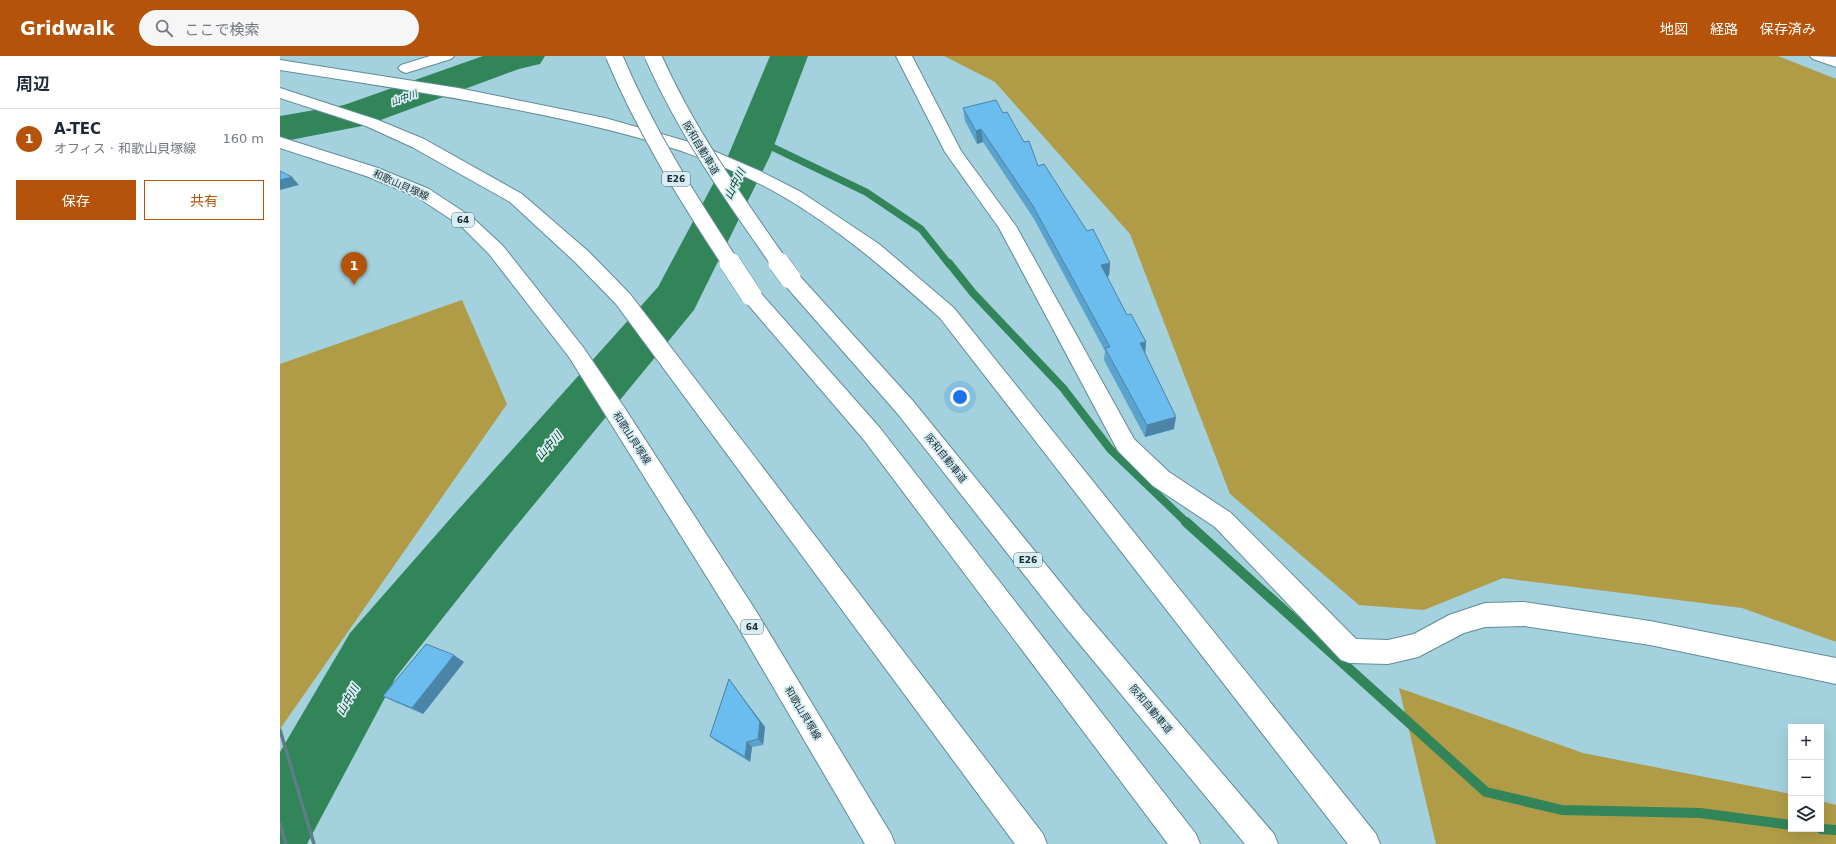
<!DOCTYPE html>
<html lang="ja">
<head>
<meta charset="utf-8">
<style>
  :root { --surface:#fff; --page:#f6f6f7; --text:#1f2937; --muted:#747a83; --line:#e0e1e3; --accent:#b45309 }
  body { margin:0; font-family:"DejaVu Sans","Noto Sans JP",sans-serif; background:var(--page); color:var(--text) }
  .controls { position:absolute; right:12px; bottom:12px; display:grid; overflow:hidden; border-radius:0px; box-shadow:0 4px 16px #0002 }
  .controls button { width:36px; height:36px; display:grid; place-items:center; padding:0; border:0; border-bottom:1px solid var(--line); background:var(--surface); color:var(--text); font:20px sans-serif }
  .you { position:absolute; left:680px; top:341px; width:14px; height:14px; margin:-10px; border:3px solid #fff; border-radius:50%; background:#1a73e8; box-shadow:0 0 0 6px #1a73e833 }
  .badge { display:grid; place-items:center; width:26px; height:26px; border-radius:50%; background:var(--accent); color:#fff; font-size:13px; font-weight:700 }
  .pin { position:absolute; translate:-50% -33px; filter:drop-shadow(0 1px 2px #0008) }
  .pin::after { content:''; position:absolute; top:21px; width:14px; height:12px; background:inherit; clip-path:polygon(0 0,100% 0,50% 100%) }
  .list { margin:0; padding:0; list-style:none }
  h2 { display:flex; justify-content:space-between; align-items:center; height:52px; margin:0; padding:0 16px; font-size:17px }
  h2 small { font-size:13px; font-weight:400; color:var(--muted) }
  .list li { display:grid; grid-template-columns:26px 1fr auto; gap:12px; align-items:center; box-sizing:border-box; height:60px; padding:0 16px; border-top:1px solid var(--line) }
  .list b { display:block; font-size:15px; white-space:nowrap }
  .list p { margin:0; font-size:13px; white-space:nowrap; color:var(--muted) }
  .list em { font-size:13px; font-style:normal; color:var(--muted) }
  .actions { display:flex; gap:8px; padding:12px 16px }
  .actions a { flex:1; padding:9px 0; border:1px solid var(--accent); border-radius:0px; text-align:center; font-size:14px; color:var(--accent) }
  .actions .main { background:var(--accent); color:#fff }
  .icon { flex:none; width:22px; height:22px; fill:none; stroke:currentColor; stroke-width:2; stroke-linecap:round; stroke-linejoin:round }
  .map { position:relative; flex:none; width:1556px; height:788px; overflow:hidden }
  header { display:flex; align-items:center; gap:24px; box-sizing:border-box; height:56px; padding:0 20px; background:var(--accent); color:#fff }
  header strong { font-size:19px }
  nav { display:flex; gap:22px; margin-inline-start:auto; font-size:14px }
  .search { width:280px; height:36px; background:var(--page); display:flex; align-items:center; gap:10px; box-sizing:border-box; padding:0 14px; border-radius:22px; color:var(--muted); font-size:15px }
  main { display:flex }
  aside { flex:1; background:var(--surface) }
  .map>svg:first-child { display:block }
</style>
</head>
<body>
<header>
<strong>Gridwalk</strong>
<div class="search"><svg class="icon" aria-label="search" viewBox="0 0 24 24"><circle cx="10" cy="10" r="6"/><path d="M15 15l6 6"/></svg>ここで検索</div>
<nav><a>地図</a><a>経路</a><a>保存済み</a></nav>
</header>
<main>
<aside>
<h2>周辺<small></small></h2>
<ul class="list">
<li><span class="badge">1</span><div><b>A-TEC</b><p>オフィス · 和歌山貝塚線</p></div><em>160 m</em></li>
</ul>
<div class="actions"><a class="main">保存</a><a>共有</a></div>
</aside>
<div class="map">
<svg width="1556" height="788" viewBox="0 0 1556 788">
  <rect width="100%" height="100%" fill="#a3d2de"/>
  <!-- forest -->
  <g fill="#b09c47">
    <polygon points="664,0 1498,0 1556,23 1556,586 1462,552 1223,522 1144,554 1079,549 950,438 850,178 715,26"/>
    <polygon points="182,244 227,348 0,673 0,308"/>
    <polygon points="1119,632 1303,697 1511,738 1511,773 1541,773 1541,745 1556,749 1556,788 1156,788"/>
  </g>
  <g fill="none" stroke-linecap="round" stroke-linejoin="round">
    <!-- stream-far2 -->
    <polyline stroke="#328558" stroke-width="7" points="475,85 492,91 586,136 641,173 669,208"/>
    <!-- stream-far1 -->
    <polyline stroke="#328558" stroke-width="8" points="669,207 693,237 783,332 830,393 907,467"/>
    <!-- stream -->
    <g stroke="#328558" stroke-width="10">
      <polyline points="906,466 1206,736 1282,754 1420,757 1511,769"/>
      <polyline points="1541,773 1556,774"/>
    </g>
    <!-- river -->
    <g fill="#328558" fill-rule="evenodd">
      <polygon points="203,0 265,0 260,8 239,13 87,69 0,86 0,60 64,49"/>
      <polygon points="490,0 528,0 490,100 414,254 219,491 116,621 27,788 0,788 0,696 70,577 177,455 378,231 448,100"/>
    </g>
    <defs>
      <g id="street">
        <polygon points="150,0 174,0 171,3 126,17 121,15 118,12 121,9"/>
        <polygon points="616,0 632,0 681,95 736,170 854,383 889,416 951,457 1076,583 1108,584 1134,578 1169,559 1205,547 1244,546 1370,565 1556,602 1556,628 1370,589 1244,570 1205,571 1184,577 1138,601 1108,608 1070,607 1061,604 935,471 873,430 838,395 719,172 665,96"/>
        <polygon points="1530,0 1556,1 1556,11 1533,3"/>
      </g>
      <polygon id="primary" points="0,81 98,112 149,133 193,162 223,190 303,291 344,351 476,555 611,778 615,788 585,788 458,571 328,363 289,301 209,198 181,170 137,141 86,120 0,92"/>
      <g id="highway">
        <path d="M0,4L178,32L325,62L420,89L480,115L521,136L599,188L674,252L1096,778L1100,788H1068L660,262C612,219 565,178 509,144C431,97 341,75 253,57C169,40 85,27 0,14Z"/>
        <polygon points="0,32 98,64 144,83 242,138 309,196 350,238 393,294 763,778 767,788 735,788 336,248 295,206 230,146 132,91 86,70 0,42"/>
        <polygon points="510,215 517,217 633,345 801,552 994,778 998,788 965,788 783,568 617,357 503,227 501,222 503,217"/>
        <polygon points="471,232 478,234 600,372 916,778 920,788 888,788 584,384 464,244 461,239 464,234"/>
      </g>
    </defs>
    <!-- street casing -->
    <use href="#street" stroke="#608c97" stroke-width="2"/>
    <!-- primary casing -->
    <use href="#primary" stroke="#608c97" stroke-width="2"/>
    <!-- highway casing -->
    <use href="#highway" stroke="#608c97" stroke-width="2"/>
    <!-- street -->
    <use href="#street" fill="#fff" fill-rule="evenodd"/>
    <!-- primary -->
    <use href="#primary" fill="#fff" fill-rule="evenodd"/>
    <!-- highway -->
    <use href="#highway" fill="#fff" fill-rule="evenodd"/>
    <!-- rail -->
    <g stroke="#5e7e87" stroke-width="3.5">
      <polyline points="0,674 34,788"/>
      <polyline points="0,768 6,788"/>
    </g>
    <defs>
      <g id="highway-bridge-far1">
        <path d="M334,0C365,74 407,141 451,208"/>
        <path d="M373,0C406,75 453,141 500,208"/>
      </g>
      <g id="highway-bridge">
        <polyline points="450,207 471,239"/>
        <polyline points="499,207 510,222"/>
      </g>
    </defs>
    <!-- highway-bridge-far1 casing -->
    <use href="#highway-bridge-far1" stroke="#608c97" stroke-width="18" stroke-linecap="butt"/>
    <!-- highway-bridge casing -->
    <use href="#highway-bridge" stroke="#608c97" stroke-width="22" stroke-linecap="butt"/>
    <!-- highway-bridge-far1 -->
    <use href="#highway-bridge-far1" stroke="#fff" stroke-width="16"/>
    <!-- highway-bridge -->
    <use href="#highway-bridge" stroke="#fff" stroke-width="21"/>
  </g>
  <!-- wall -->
  <g fill="#5ba3cd">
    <polygon points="683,52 723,57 758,110 807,175 830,207 829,220 827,221 847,259 866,286 865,298 894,373 865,381 824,304 825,295 754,163 703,86 697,88 685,65"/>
    <polygon points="184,606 143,658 115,646 103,640"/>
    <polygon points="449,623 454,630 485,671 483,689 472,691 470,706 436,685 430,680"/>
  </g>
  <!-- shaded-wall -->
  <g fill="#4a84a7">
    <polygon points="701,73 703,86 697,88 696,75"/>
    <polygon points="12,121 19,129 0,134 0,124"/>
    <polygon points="830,207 829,220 820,222 821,209"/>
    <polygon points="866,286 865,298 860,287"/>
    <polygon points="896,361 894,373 865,381 867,369"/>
    <polygon points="174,599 184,606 143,658 132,652"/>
    <polygon points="449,623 454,630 485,671 483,689 478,683"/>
    <polygon points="467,686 472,691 470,706 465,701"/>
  </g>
  <!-- building -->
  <g fill="#6abdee" stroke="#4a84a7">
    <polygon points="716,44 723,57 727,56 744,86 749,85 758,110 764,108 807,175 813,173 830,207 821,209 847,259 851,258 866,286 860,287 896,361 867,369 825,292 830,291 753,150 701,73 696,75 683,52"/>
    <polygon points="0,115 12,121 0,124"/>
    <polygon points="146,588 174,599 132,652 103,640"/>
    <polygon points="449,623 480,666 478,683 467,686 465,701 430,680"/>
  </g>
  <g text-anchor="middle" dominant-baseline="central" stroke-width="3.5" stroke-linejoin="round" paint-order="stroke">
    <!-- far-water labels -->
    <g font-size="9" font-style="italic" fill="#004425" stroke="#d7eef4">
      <text transform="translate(124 42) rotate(-19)">山中川</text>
    </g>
    <!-- shield labels -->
    <g fill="#d7eef4" stroke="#52666b" stroke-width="1">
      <rect x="382" y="116" width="28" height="14" rx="3"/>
      <rect x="172" y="157" width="22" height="14" rx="3"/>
      <rect x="734" y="497" width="28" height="14" rx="3"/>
      <rect x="461" y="564" width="22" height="14" rx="3"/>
    </g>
    <g font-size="9" font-weight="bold" fill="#192b30">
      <text x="396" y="123">E26</text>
      <text x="183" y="164">64</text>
      <text x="748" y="504">E26</text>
      <text x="472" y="571">64</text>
    </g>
    <!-- street labels -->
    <g font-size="10" fill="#192b30" stroke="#d7eef4">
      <text transform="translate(421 92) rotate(59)">阪和自動車道</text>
      <text transform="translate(121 129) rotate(24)">和歌山貝塚線</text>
      <text transform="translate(352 382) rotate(57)">和歌山貝塚線</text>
      <text transform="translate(666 402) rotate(51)">阪和自動車道</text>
      <text transform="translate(871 653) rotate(50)">阪和自動車道</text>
      <text transform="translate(523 657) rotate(59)">和歌山貝塚線</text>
    </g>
    <!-- water labels -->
    <g font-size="11" font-style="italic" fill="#004425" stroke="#d7eef4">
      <text transform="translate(455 128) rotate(-63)">山中川</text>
      <text transform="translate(269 390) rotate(-49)">山中川</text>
      <text transform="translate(68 644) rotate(-61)">山中川</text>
    </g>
  </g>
</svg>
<div class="controls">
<button>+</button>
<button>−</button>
<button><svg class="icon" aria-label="layers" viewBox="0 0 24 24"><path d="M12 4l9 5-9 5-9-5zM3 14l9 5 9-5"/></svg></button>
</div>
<div class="you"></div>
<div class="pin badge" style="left:74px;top:229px">1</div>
</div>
</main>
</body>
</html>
